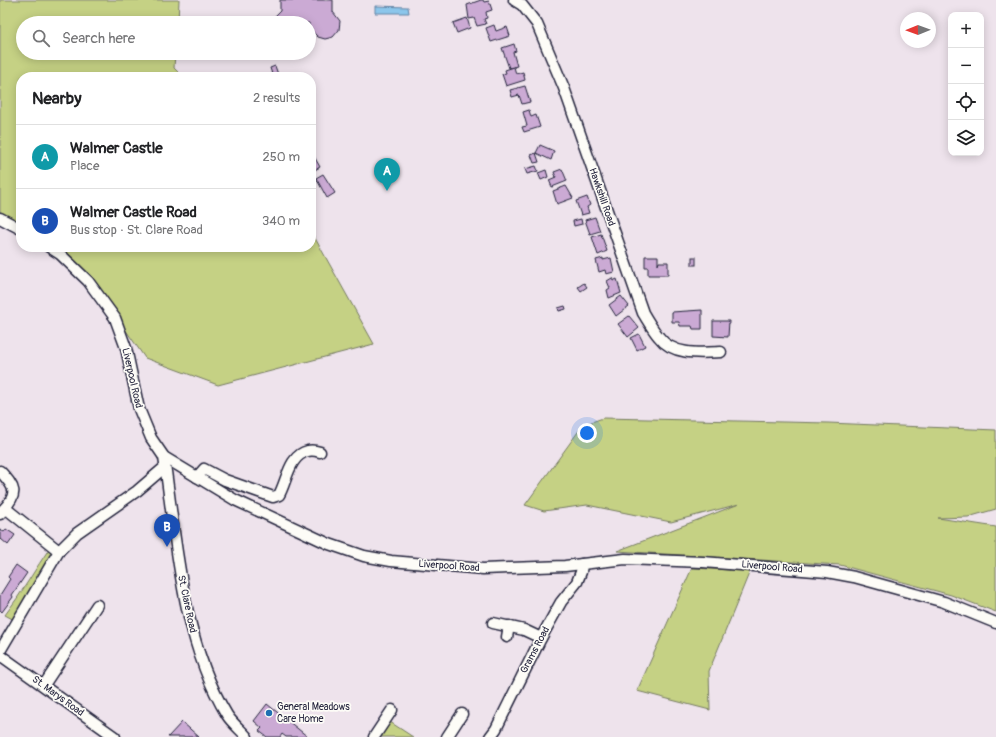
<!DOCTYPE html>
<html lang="en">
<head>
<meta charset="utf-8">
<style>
  :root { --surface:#fff; --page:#f6f6f6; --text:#202124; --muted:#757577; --line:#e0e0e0; --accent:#1f6fb2 }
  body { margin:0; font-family:Pangolin,sans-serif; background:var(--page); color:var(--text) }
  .controls { position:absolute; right:12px; top:12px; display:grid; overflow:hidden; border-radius:8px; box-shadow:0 2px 10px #0003 }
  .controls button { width:36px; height:36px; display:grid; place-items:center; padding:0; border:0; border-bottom:1px solid var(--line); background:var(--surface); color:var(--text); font:20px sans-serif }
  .compass { position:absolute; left:900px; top:12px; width:36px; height:36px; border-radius:50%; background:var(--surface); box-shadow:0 2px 10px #0003; rotate:269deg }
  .you { position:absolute; left:587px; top:433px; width:14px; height:14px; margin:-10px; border:3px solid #fff; border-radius:50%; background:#1a73e8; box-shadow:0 0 0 6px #1a73e833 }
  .badge { display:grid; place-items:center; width:26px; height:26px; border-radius:50%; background:var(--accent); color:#fff; font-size:13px; font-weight:700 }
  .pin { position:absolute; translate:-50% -33px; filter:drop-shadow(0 1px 2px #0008) }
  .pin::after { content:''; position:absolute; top:21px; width:14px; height:12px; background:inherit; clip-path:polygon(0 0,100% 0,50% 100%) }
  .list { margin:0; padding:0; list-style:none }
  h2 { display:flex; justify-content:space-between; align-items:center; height:52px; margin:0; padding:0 16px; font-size:17px }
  h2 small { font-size:13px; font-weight:400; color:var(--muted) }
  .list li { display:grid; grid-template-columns:26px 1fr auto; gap:12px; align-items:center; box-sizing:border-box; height:64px; padding:0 16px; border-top:1px solid var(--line) }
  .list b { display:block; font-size:15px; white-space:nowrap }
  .list p { margin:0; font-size:13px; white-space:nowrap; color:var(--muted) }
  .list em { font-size:13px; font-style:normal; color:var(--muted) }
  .icon { flex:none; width:22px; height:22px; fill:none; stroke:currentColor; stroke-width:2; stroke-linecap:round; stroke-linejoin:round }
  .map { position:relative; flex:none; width:996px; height:737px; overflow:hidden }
  .search { position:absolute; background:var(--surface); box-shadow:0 2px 10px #0003; left:16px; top:16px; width:300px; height:44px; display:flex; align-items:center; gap:10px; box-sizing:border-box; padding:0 14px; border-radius:22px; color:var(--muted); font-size:15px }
  .panel { position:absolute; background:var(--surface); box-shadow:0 2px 10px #0003; left:16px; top:72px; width:300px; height:180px; border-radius:16px }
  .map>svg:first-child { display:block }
</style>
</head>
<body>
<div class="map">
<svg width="996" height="737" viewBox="0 0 996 737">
  <rect width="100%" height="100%" fill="#eee3ec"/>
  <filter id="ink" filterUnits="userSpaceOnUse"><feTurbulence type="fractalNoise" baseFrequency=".025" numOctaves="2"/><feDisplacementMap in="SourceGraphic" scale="8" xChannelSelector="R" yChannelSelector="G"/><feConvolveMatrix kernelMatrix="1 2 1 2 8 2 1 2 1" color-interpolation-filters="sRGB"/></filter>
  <g filter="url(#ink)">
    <!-- green -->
    <g fill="#c5d184" stroke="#747a60">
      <polygon points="0,0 179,0 178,23 23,23 23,53 175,53 174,68 183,77 21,77 21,226 0,215"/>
      <polygon points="311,231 374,344 218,385 145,358 89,277 55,247 311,247"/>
      <polygon points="603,418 828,423 996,430 996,509 968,517 938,518 996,527 996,612 951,595 840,565 617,551 739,504 671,522 587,505 544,511 525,505 583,425"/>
      <path d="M51,546L59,551L18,622L5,615C22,593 35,569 51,546Z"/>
      <polygon points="692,568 750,571 709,671 710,710 637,691"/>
      <polygon points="387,720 413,737 374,737"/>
    </g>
    <!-- water -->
    <polygon fill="#8cc6eb" stroke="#6284a5" points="375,6 408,7 409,13 375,13"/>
    <!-- building -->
    <g fill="#cbaad4" stroke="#22223b">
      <polygon points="280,0 333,0 333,12 340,21 339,30 333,37 325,39 318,37 313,32 309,33 309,23 273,23 275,16 280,11"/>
      <polygon points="481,0 483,0 484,2 489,1 492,10 486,12 487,18 484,19 486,24 477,26 474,18 469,19 467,5"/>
      <polygon points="467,18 470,28 457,33 453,23"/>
      <polygon points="494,25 496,31 507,27 510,36 491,42 486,28"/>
      <polygon points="514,44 516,51 513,52 517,66 509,68 502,48"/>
      <polygon points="275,66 279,77 273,77 270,68"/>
      <polygon points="514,67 516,74 523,72 525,80 506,86 502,74 506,73 505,70"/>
      <polygon points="525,86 530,102 522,104 519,95 512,97 510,90"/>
      <polygon points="529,110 531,117 536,115 540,127 524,132 522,127 527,126 523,112"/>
      <polygon points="540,145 554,151 551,160 536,153"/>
      <polygon points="311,151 320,167 313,171 311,168"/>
      <polygon points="536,153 539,162 534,163 531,155"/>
      <polygon points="536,166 538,171 527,174 525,169"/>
      <polygon points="562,169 567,181 552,187 549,180 556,177 554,172"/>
      <polygon points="546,170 548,177 541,180 538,173"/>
      <polygon points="323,174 335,193 327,198 316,178"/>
      <polygon points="566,186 573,198 557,204 553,191"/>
      <polygon points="587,197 590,205 587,207 589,213 581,215 576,201"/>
      <polygon points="595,217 600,231 590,234 585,220"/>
      <polygon points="581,219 582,224 574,226 573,221"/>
      <polygon points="601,234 607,251 598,255 592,237"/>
      <polygon points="645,256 658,256 658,265 659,262 668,262 668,275 648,275 648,267 645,267"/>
      <rect x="692" y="257" width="4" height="8"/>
      <polygon points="603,258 603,260 611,258 614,272 606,274 605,270 599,272 596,260"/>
      <polygon points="612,278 613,281 617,279 621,293 609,298 607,290 610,288 607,281"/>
      <polygon points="584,283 587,287 581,291 578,287"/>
      <polygon points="621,296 629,306 616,316 609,305"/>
      <polygon points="565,306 566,309 559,311 558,308"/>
      <polygon points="702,310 702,329 693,329 692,326 680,326 679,322 672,322 672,312"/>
      <polygon points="629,316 639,328 628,337 618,324"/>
      <polygon points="713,321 729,321 728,337 713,336"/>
      <polygon points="639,334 645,346 637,350 631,338"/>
      <polygon points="0,529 4,532 6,529 15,535 8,545 1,539 0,540"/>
      <polygon points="16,565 27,573 12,595 13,597 2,612 0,610 0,595 10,579 8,577"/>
      <polygon points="267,704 308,737 286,737 282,734 280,737 267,737 259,731 262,728 254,721"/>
      <polygon points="182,722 199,737 168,737"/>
    </g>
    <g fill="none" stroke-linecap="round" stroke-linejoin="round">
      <defs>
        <g id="minor">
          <path d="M514,0L522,5L537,24L564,88L643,313C648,321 653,330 659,337C673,356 701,353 721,352"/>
          <polyline points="0,218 21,229"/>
          <polyline points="49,247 60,254 88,281 115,318 126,348 139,409 151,438 164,457 235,500 329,544 364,556 391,561 483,569 565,566 625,559 703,562 827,572 854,577 944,602 996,623"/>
          <path d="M164,457C176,540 182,641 227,715C232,723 241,730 247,737"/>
          <path d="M0,471C14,487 20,492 3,510"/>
          <path d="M197,477L204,469L225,480L273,497L279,495C287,481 289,455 308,451C311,450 317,451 320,452"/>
          <polyline points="0,514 3,510 9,511 59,551"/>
          <polyline points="493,623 524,630 541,638"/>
          <polyline points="507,637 509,626"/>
          <polyline points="0,651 59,551 77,533 137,491 165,467"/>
          <polyline points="0,655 115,737"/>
          <polyline points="44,685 97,605"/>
          <polyline points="374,737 392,710"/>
          <polyline points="447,737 462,714"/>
          <polyline points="490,737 496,729 541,638 561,602 577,582 581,572 582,564"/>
        </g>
      </defs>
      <!-- minor casing -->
      <use href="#minor" stroke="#22223b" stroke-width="13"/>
      <!-- minor -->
      <use href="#minor" stroke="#fdfcf7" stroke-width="10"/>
    </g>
  </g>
  <!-- markers -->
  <circle fill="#1f6fb2" stroke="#fdfcf7" stroke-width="1.5" cx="269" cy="713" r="4"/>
  <g text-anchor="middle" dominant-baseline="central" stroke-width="3.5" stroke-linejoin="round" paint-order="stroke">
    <!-- street labels -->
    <g font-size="10" fill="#22223b" stroke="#fdfcf7">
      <text transform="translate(602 197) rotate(71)">Hawkshill Road</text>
      <text transform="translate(132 378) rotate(77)">Liverpool Road</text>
      <text transform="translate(449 566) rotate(4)">Liverpool Road</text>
      <text transform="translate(772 567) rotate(5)">Liverpool Road</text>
      <text transform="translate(187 604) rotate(78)">St. Clare Road</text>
      <text transform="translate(535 650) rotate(-62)">Grams Road</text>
      <text transform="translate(58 696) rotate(36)">St. Marys Road</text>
    </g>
    <!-- poi labels -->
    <g font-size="10" fill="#22223b" stroke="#fdfcf7" text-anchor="start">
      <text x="277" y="707">General Meadows<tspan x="277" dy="12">Care Home</tspan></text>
    </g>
  </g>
</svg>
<div class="controls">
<button>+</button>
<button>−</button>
<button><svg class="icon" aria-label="locate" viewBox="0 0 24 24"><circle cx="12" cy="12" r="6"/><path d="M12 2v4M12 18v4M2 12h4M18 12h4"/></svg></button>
<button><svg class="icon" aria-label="layers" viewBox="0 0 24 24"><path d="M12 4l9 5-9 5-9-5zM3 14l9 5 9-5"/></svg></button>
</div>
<svg class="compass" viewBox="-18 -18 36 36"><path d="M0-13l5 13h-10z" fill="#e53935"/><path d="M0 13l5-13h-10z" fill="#757577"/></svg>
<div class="you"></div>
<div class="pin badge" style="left:387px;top:191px;background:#0f9aa8">A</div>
<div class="pin badge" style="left:167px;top:547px;background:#1a4fb4">B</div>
<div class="search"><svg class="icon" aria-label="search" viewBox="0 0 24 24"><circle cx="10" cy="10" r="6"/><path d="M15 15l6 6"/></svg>Search here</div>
<section class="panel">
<h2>Nearby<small>2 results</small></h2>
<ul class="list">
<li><span class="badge" style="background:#0f9aa8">A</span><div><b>Walmer Castle</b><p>Place</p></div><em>250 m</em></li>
<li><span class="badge" style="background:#1a4fb4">B</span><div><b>Walmer Castle Road</b><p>Bus stop · St. Clare Road</p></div><em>340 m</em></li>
</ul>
</section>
</div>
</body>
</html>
